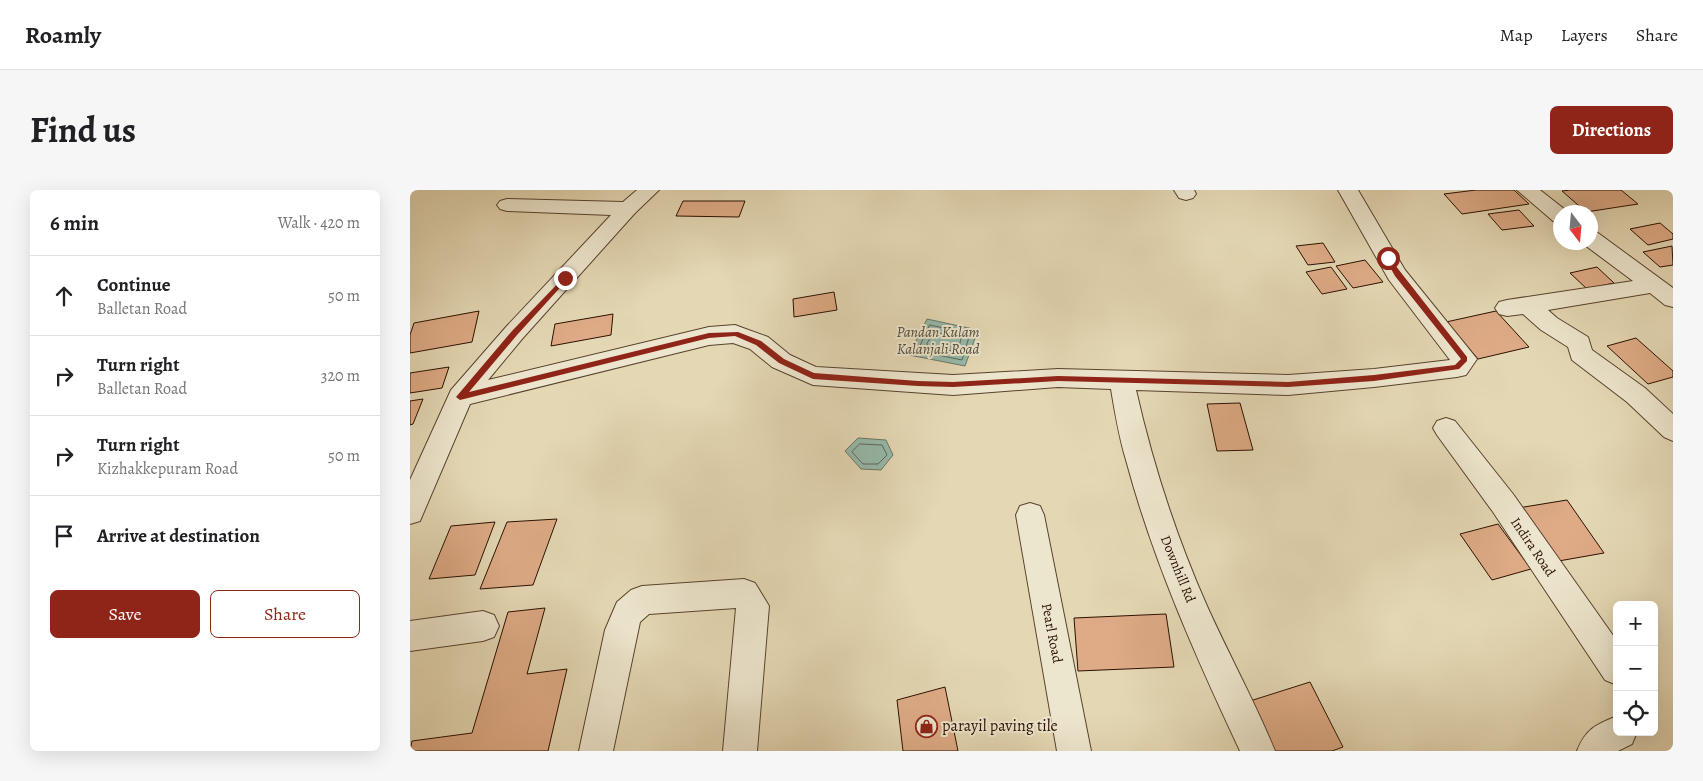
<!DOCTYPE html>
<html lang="en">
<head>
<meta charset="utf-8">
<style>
  :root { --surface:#fff; --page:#f6f6f6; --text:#202124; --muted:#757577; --line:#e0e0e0; --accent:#8f2418 }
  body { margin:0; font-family:Alegreya,serif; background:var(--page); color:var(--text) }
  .controls { position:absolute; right:15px; bottom:15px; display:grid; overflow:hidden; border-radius:8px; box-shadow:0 5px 20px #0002 }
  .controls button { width:45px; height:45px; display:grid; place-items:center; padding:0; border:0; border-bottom:1px solid var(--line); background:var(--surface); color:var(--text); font:25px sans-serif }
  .compass { position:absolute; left:1143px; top:15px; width:45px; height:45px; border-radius:50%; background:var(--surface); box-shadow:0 5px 20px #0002; rotate:164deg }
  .stop { position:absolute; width:15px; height:15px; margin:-11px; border:4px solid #8f2418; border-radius:50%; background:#fff }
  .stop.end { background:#8f2418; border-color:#fff; box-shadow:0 1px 5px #0008 }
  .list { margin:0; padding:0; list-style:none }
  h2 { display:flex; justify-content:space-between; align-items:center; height:65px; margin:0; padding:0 20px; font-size:21px }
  h2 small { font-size:16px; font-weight:400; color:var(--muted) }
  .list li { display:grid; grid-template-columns:32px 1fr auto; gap:15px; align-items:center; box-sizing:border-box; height:80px; padding:0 20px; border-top:1px solid var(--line) }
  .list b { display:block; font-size:19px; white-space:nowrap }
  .list p { margin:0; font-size:16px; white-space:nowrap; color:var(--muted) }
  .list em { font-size:16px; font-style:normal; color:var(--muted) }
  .actions { display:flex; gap:10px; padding:15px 20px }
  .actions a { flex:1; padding:11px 0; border:1px solid var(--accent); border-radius:8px; text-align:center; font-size:18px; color:var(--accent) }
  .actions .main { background:var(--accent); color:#fff }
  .icon { flex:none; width:28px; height:28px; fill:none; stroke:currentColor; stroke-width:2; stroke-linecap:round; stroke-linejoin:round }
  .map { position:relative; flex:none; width:1263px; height:561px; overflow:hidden; border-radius:8px }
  header { display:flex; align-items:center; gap:30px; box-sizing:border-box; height:70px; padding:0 25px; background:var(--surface); border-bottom:1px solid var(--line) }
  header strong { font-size:24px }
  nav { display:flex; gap:28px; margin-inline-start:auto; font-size:18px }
  .intro { display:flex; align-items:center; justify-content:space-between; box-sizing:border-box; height:120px; padding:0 30px }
  h1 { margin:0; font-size:35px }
  .button { padding:12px 22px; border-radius:8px; background:var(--accent); color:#fff; font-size:18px; font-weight:700 }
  main { display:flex; gap:30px; padding:0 30px }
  aside { flex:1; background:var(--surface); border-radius:8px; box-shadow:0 5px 20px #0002 }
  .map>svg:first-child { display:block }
</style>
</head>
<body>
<header>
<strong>Roamly</strong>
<nav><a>Map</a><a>Layers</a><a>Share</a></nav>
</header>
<div class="intro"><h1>Find us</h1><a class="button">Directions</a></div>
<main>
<aside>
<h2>6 min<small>Walk · 420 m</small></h2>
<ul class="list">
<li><svg class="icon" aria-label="ahead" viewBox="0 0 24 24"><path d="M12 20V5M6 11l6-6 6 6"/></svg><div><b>Continue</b><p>Balletan Road</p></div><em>50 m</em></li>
<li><svg class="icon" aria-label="right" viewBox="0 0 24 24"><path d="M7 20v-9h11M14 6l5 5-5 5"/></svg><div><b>Turn right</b><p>Balletan Road</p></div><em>320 m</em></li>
<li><svg class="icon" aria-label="right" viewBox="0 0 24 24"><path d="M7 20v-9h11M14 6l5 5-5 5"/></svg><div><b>Turn right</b><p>Kizhakkepuram Road</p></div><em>50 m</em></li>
<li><svg class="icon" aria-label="arrive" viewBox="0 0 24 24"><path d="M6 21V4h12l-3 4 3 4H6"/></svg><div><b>Arrive at destination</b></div></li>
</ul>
<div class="actions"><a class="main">Save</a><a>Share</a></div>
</aside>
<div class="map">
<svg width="1263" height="561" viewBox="0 0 1263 561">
  <rect width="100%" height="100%" fill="#e4d8b4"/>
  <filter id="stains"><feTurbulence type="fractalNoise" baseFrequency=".004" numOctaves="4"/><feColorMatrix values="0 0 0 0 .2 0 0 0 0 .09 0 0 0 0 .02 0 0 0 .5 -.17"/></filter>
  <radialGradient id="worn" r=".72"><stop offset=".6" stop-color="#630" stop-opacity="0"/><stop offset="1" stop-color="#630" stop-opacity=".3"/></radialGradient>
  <!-- water -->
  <g fill="#95baac" stroke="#6b7667">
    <polygon points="517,129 568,140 555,176 499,165"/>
    <polygon points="448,248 476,250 483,265 471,280 451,279 435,261"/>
  </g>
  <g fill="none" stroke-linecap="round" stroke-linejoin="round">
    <!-- shore -->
    <g stroke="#606556" stroke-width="1">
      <polygon points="520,135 560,144 552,170 508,161"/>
      <polygon points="524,142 551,148 548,162 518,157 517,154"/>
      <polygon points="450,254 472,255 477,265 468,274 453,274 442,262"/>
    </g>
  </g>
  <!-- building -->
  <g fill="#deab86" stroke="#2b1000">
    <polygon points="1066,0 1104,0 1119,14 1052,24 1034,4"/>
    <polygon points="1160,0 1211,0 1228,14 1176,22 1152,1"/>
    <polygon points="273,11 335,11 329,27 266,26"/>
    <polygon points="1109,20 1124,36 1092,40 1078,24"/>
    <polygon points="1250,33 1263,44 1263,49 1238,55 1220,39"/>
    <polygon points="913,53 925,72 898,75 886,56"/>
    <polygon points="1262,56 1263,75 1250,77 1233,62"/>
    <polygon points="955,70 973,92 943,98 926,76"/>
    <polygon points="921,77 937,99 912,104 896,82"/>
    <polygon points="1187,77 1204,93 1177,99 1160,83"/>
    <polygon points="424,102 427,120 384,127 383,109"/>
    <polygon points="69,121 62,152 0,163 0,145 4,133"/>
    <polygon points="1086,121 1119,157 1068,169 1036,132"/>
    <polygon points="203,124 201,145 141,156 145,134"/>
    <polygon points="1226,148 1263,181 1263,187 1238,194 1197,156"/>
    <polygon points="39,177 32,198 0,203 0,183"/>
    <polygon points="13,209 3,234 0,235 0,211"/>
    <polygon points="830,213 843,260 807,261 797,214"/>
    <polygon points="1157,310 1194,363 1143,372 1108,318"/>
    <polygon points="147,329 123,395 70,399 97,332"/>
    <polygon points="85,332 65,385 19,389 41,336"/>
    <polygon points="1088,334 1121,379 1082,390 1050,344"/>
    <polygon points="135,418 117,484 157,479 138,561 0,561 2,551 62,543 98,422"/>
    <polygon points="756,424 764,477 668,481 664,428"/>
    <polygon points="900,492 933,557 922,561 862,561 840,511"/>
    <polygon points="535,497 548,561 493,561 487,510"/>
  </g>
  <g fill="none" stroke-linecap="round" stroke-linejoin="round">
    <defs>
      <g id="minor">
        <path d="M227,0H249L225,23L112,149L78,190L299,137L325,135L333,138L358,147L380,165L406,177L543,185L648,179L878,185L964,179L1040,170L979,90L928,0H948L995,80L1067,169L1056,185L1047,187L964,197L878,205L726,200C743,275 766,346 797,416C819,465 845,512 865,561H830C786,467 743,371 716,270C709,247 705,223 701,199L648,197L543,205L403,195L362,177L340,159L323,153L299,155L60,214L10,331L0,334V290L41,200L96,137L201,25L97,21L90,19L87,15L90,11L97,9L213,12Z"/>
        <polygon points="764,0 784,0 786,4 783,8 776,10 769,8"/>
        <polygon points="1107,0 1130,0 1158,22 1150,22 1150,32 1143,31"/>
        <polygon points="1180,41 1188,43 1263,98 1263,117 1255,115 1240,103 1138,120 1147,128 1178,147 1182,160 1235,198 1263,224 1263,251 1254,247 1217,212 1162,170 1158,157 1131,140 1113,124 1097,126 1089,124 1085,118 1089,112 1097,110 1223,91 1172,53 1180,52"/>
        <polygon points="1036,228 1045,231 1103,304 1207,451 1207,495 1195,490 1083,322 1027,245 1023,238 1027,231"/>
        <polygon points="620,313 630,316 634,325 681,561 647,561 606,325 610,316"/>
        <polygon points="334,389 345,393 359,416 347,561 313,561 326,418 239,424 230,432 203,561 169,561 195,440 207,412 221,400 232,396"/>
        <polygon points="73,421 84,425 89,436 84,447 73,451 0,461 0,431"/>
        <path d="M1207,526V542H1227L1222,554L1208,561H1167C1176,539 1185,535 1207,526Z"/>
      </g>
    </defs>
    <!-- minor casing -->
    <use href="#minor" stroke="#59422d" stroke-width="2"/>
    <!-- minor -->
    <use href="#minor" fill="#ede6ce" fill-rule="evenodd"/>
  </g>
  <!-- route -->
  <polygon fill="#8f2418" points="978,66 1057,167 1057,171 1049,179 964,191 878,197 648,191 543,197 508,196 403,189 369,173 346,155 325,146 299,148 50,210 46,207 102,141 155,86 158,88 157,90 107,145 59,202 299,143 328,142 351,151 374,169 404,183 508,191 543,192 648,186 878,192 964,185 1045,175 1051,169 985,86 975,68"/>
  <!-- icons -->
  <defs>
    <symbol id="shop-ring" viewBox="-11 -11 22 22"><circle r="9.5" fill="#ede6ce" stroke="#8f2418" stroke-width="1.5"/><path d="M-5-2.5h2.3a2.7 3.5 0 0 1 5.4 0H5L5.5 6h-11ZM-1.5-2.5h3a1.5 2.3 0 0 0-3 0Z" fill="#8f2418"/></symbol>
  </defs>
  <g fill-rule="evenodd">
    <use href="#shop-ring" x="504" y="524" width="25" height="25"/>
  </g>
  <g text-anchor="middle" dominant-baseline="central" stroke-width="4" stroke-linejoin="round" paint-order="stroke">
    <!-- street labels -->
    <g font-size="14" fill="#2b1000" stroke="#ede6ce">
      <text transform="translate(1123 357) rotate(56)">Indira Road</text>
      <text transform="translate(768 379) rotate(68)">Downhill Rd</text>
      <text transform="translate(642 443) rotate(79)">Pearl Road</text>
    </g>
    <!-- water labels -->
    <g font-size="15" font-style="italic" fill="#504c3c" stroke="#ede6ce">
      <text x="528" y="142">Pandan Kulam<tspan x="528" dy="17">Kalanjali Road</tspan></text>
    </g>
    <!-- near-poi labels -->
    <g font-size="16" fill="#2b1000" stroke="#ede6ce" text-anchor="start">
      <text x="532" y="536">parayil paving tile</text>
    </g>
  </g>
  <rect width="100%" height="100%" filter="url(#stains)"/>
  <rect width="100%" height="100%" fill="url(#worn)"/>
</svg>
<div class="controls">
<button>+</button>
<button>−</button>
<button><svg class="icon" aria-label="locate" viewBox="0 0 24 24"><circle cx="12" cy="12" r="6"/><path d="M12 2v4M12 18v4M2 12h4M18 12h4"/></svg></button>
</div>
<svg class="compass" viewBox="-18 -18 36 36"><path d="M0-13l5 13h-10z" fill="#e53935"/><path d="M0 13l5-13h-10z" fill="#757577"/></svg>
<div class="stop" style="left:978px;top:68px"></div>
<div class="stop end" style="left:155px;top:88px"></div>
</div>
</main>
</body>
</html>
